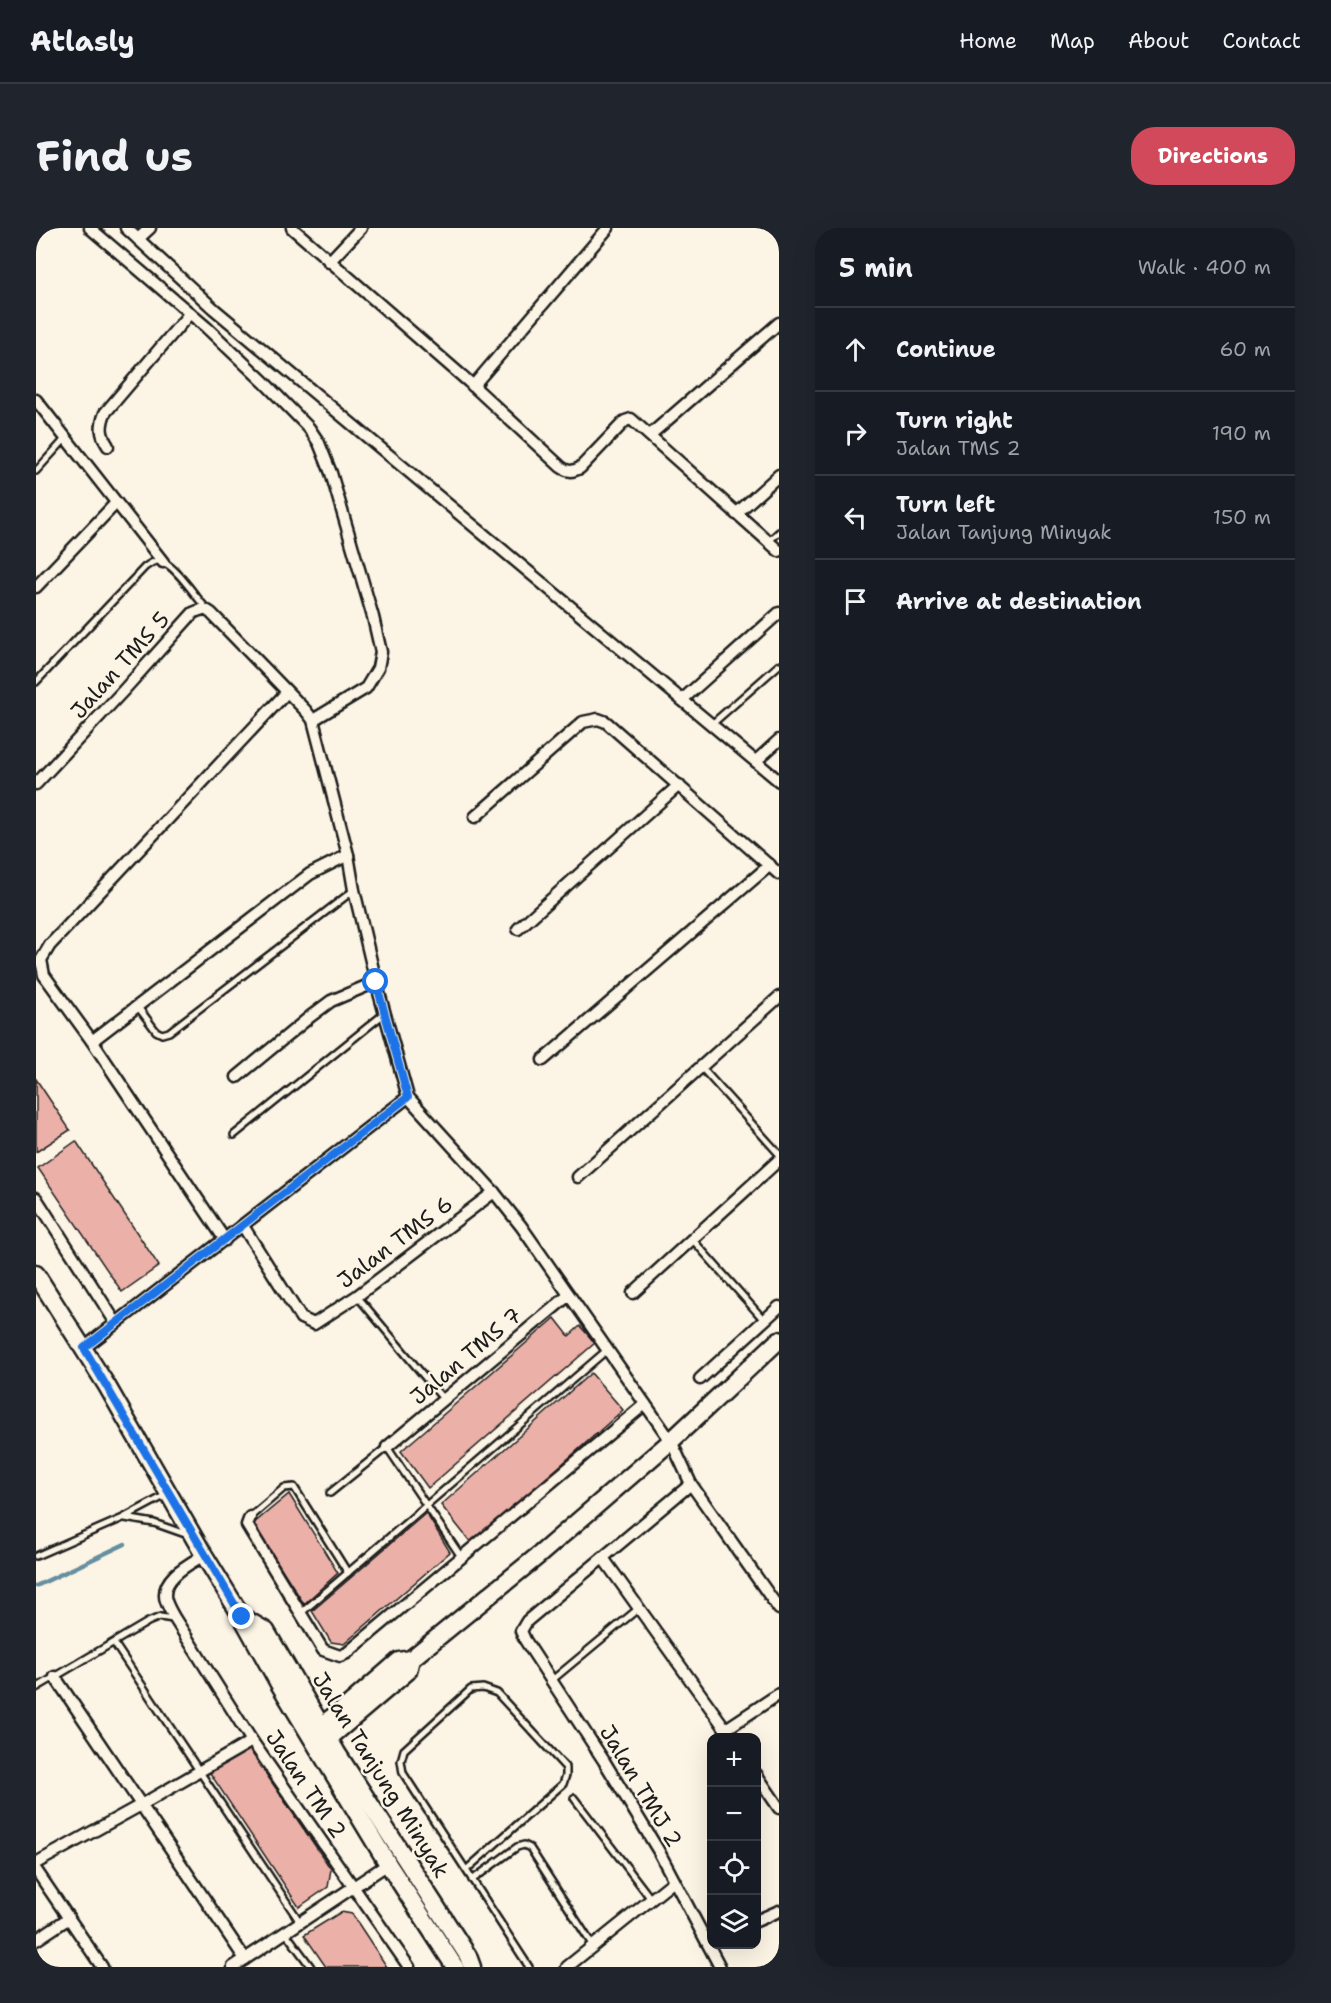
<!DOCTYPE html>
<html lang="en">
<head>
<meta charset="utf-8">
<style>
  :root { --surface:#171b24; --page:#20242c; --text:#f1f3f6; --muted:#9ea1a6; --line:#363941; --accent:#d1495b }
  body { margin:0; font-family:"Shantell Sans",sans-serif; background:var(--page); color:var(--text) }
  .controls { position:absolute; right:18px; bottom:18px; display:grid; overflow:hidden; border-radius:12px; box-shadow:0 6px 24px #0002 }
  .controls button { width:54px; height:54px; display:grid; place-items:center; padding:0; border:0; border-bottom:2px solid var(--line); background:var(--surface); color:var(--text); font:30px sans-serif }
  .stop { position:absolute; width:18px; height:18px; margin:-14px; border:4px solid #1a73e8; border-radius:50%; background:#fff }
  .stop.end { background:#1a73e8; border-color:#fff; box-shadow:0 2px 6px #0008 }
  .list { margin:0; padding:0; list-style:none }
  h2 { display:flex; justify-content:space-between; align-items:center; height:78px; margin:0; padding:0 24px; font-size:26px }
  h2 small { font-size:20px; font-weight:400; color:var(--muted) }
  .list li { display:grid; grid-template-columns:39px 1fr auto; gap:18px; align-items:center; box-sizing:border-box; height:84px; padding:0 24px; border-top:2px solid var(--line) }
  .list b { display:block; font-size:22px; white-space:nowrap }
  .list p { margin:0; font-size:20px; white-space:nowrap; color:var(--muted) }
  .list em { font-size:20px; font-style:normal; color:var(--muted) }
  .icon { flex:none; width:33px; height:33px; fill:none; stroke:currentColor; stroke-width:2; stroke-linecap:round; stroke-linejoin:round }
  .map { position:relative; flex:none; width:743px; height:1739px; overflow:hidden; border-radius:24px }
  header { display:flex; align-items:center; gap:36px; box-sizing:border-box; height:84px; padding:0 30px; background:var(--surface); border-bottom:2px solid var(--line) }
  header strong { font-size:28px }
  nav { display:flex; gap:33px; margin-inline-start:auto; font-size:21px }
  .intro { display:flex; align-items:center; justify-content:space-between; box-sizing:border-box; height:144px; padding:0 36px }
  h1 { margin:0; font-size:42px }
  .button { padding:15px 27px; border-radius:24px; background:var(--accent); color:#fff; font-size:21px; font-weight:700 }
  main { display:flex; gap:36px; padding:0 36px }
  aside { flex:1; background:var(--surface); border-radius:24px; box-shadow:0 6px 24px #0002 }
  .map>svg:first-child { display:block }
</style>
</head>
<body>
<header>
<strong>Atlasly</strong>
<nav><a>Home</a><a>Map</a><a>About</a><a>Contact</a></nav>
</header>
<div class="intro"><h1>Find us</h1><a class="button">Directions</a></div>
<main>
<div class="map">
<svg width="743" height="1739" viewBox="0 0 743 1739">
  <rect width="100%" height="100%" fill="#fcf5e5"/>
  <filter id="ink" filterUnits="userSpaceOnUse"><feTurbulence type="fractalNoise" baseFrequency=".0167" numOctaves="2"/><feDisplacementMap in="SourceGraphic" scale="12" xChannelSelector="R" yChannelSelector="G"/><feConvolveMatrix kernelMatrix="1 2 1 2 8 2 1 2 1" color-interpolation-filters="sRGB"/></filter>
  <g filter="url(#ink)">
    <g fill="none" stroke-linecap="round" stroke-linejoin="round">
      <!-- stream -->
      <polyline stroke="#658ea0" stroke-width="4.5" points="0,1358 89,1316"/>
    </g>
    <!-- building -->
    <g fill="#ebb1a8" stroke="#1c1c1c" stroke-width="1.5">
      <polygon points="0,851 34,902 0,924"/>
      <polygon points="40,913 123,1038 86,1064 2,940"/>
      <polygon points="519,1090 533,1108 544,1098 559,1115 392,1260 365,1223"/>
      <polygon points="555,1145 587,1182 436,1316 405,1277"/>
      <polygon points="253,1266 302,1345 268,1376 217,1296"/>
      <polygon points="390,1285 414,1324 308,1416 295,1414 276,1383"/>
      <polygon points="211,1518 295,1641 292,1659 263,1679 172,1542"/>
      <polygon points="305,1684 316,1686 351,1739 290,1739 268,1707"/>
    </g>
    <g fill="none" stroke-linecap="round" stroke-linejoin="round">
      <defs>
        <g id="lane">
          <polyline points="0,243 30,210"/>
          <polyline points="733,313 743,304"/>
          <path d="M0,454L109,339C115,335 120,331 127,334C141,340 159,368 170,380"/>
          <polyline points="676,496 743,437"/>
          <polyline points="102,779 120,803 126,806 133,804 318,662"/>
          <polyline points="665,839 743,926"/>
          <polyline points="198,907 349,785"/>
          <polyline points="656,1011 728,1092"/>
          <polyline points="321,1068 408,1172"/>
          <polyline points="294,1265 351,1219 426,1330"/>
          <polyline points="214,1289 248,1260 258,1259 312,1345"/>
          <polyline points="89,1290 118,1295 152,1307"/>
          <polyline points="0,1328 87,1290 130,1267"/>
          <polyline points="265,1385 571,1122"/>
          <polyline points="78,1415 264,1694"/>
          <polyline points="515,1453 603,1380"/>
          <polyline points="0,1460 112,1394 124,1389 137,1391"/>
          <polyline points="538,1570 615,1671"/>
          <polyline points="430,1642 527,1556 530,1547 530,1540 461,1465 447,1460 435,1461 368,1522 365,1533 367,1545 493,1739"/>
          <polyline points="436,1652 481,1619 488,1617 494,1620 557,1718"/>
          <polyline points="249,1704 275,1739"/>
        </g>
        <g id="street">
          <polyline points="54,0 170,99 228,154 273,200 283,215 295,245 337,389 345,424 342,440 330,460 277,492"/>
          <polyline points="90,0 178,81 743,553"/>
          <path d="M256,0L433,154L525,239C532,244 536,244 544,240L589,193L595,191L743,323"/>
          <polyline points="102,11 114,0"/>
          <polyline points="293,34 325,0"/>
          <polyline points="437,158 572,0"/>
          <polyline points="0,172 127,334"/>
          <polyline points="614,207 743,95"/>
          <path d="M72,218C64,206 64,198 69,185L154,85"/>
          <polyline points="700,286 743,247"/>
          <polyline points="0,359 80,275"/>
          <polyline points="646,472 743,385"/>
          <polyline points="720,533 743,512"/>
          <path d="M0,556L87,463L157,385C165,381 168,380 175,385L270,483L277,492L312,627L318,662L340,754L372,869L458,964L485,998L635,1213L655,1256L743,1381"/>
          <polyline points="439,589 547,494 562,491 570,494 743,646"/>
          <polyline points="482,701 643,557"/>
          <polyline points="56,813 274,646 312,627"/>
          <polyline points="507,832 734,637"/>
          <polyline points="201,849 275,788 295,773 340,754"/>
          <polyline points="542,949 743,769"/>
          <polyline points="0,970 80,1095"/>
          <polyline points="207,998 265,1090 278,1096 321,1068 458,964"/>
          <polyline points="189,1012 56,813 8,747 5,732 14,717 251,464"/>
          <polyline points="597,1065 743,932"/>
          <polyline points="48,1120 372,869"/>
          <polyline points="664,1151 743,1079"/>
          <polyline points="351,1219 533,1067"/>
          <polyline points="655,1256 491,1393 485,1403 489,1412 568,1533 622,1622 684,1739"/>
          <polyline points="214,1289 211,1297 287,1422 304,1428 311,1425 609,1176"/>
          <path d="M168,1327C153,1336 123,1351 130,1373C132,1379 136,1386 139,1391L216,1513L373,1739"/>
          <polyline points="567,1330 696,1510"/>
          <polyline points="19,1449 209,1731"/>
          <polyline points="690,1501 743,1466"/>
          <polyline points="720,1546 743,1580"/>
          <polyline points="0,1635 105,1577 216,1513"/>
          <polyline points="0,1642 66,1739"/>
          <polyline points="720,1693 743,1683"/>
          <polyline points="0,1712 33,1690"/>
          <polyline points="197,1739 352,1636"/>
          <polyline points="531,1739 638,1653"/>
        </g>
        <g id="secondary">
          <polyline points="0,1046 71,1158 168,1327 206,1389 242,1454 352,1636 419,1739"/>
          <polyline points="206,1389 230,1403 301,1525 432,1728 436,1739"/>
          <polyline points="274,1506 310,1479 363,1433 375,1431 503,1327 635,1213 743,1112"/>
          <polyline points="285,1517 372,1443 375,1431"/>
        </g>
      </defs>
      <!-- lane casing -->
      <use href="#lane" stroke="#1c1c1c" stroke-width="10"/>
      <!-- street casing -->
      <use href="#street" stroke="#1c1c1c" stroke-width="15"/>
      <!-- secondary casing -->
      <use href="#secondary" stroke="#1c1c1c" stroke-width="21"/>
      <!-- lane -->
      <use href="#lane" stroke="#fcf5e5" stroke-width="5"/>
      <!-- street -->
      <use href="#street" stroke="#fcf5e5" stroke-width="10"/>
      <!-- secondary -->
      <use href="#secondary" stroke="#fcf5e5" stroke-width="16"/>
    </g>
  </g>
  <g fill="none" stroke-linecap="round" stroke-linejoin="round" filter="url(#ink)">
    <!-- route -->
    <polyline stroke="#1a73e8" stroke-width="8" points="206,1389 48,1120 372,869 340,754"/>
  </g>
  <g text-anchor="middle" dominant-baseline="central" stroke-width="5" stroke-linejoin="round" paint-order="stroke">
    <!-- street labels -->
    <g font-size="22" fill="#1c1c1c" stroke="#fcf5e5">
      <text transform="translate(84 437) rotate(-48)">Jalan TMS 5</text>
      <text transform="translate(359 1014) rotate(-37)">Jalan TMS 6</text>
      <text transform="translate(430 1128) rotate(-40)">Jalan TMS 7</text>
      <text transform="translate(345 1547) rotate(58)">Jalan Tanjung Minyak</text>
      <text transform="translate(270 1556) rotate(56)">Jalan TM 2</text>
      <text transform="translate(605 1558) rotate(59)">Jalan TMJ 2</text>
    </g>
  </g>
</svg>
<div class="controls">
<button>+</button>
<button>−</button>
<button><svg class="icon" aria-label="locate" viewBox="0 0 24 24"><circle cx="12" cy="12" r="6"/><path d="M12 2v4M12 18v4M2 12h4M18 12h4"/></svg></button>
<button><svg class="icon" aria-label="layers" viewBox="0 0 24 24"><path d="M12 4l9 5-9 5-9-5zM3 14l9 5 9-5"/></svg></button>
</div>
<div class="stop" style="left:340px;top:754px"></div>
<div class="stop end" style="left:206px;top:1389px"></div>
</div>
<aside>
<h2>5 min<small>Walk · 400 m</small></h2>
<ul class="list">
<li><svg class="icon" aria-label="ahead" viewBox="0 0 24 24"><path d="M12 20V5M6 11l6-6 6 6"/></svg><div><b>Continue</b></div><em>60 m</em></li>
<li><svg class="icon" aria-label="right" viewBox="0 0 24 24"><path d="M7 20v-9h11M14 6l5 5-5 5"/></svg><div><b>Turn right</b><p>Jalan TMS 2</p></div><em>190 m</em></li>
<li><svg class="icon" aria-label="left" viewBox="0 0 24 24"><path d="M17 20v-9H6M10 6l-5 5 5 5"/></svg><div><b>Turn left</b><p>Jalan Tanjung Minyak</p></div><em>150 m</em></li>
<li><svg class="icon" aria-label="arrive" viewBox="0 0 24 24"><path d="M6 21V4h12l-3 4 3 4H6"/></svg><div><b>Arrive at destination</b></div></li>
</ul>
</aside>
</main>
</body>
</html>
